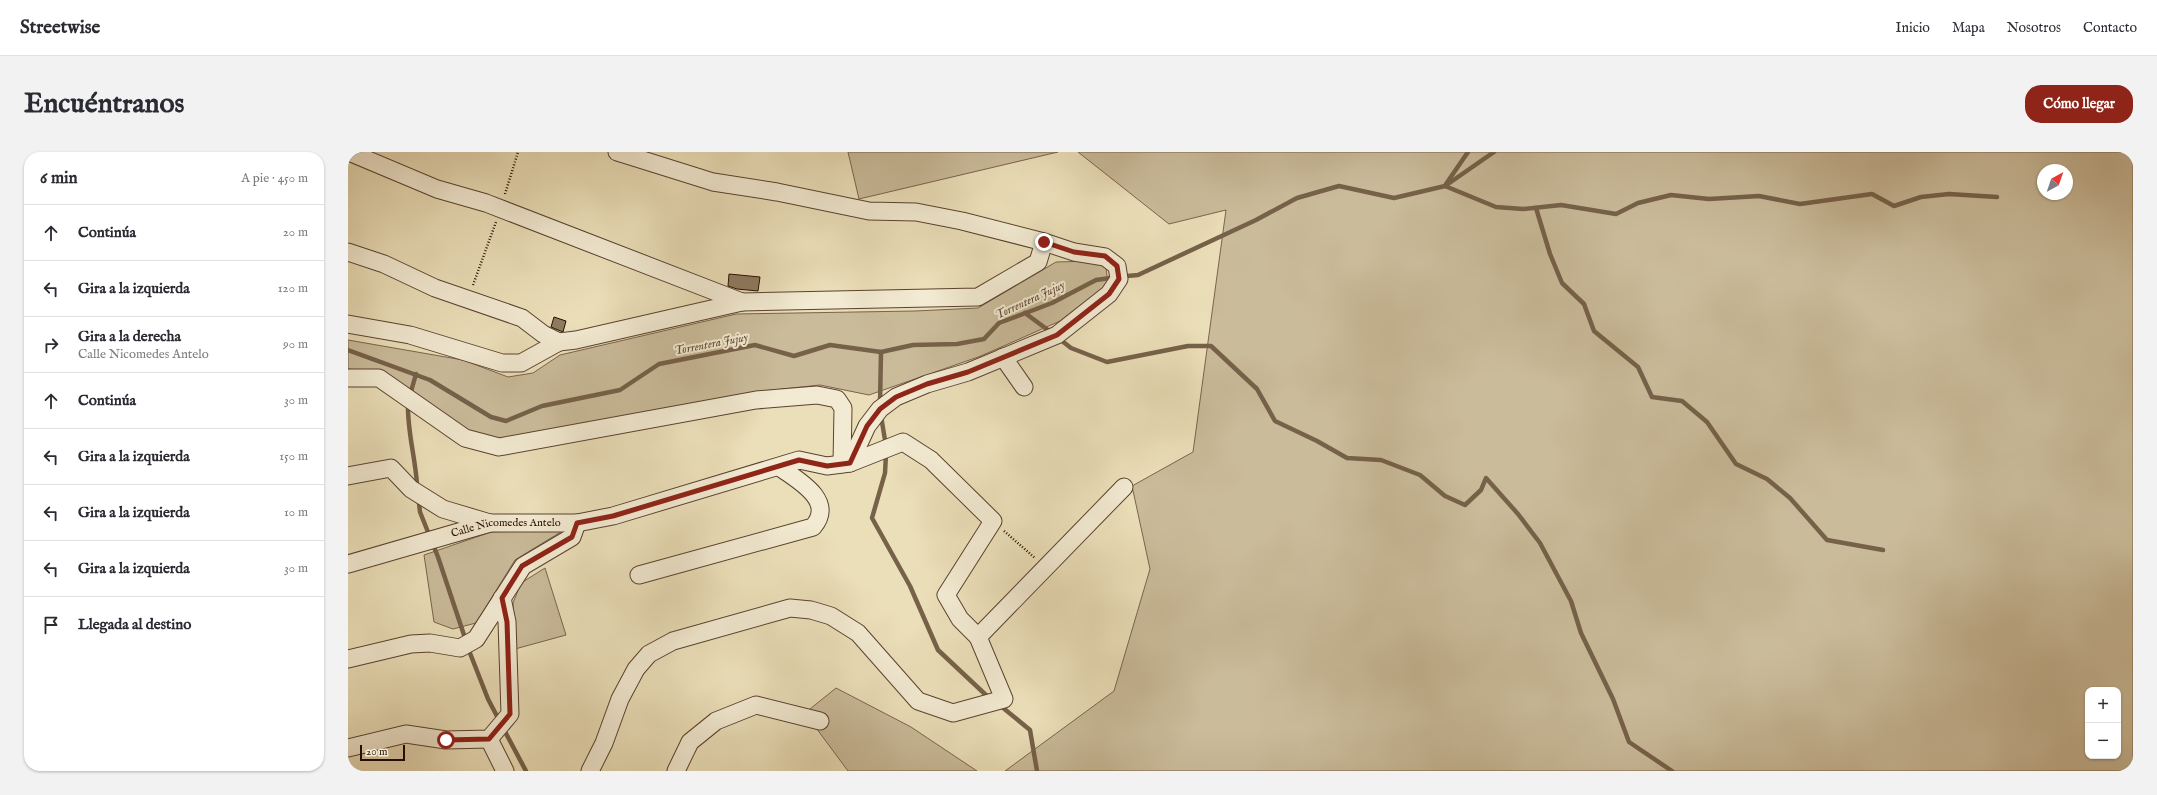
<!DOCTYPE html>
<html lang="es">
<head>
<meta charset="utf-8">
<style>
  :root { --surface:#fff; --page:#f2f2f3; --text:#2b2b33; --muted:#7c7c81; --line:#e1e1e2; --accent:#8f2418 }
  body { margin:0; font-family:"IM FELL English",serif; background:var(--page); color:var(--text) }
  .controls { position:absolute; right:12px; bottom:12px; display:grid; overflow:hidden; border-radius:8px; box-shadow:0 1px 3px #0004 }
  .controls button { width:36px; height:36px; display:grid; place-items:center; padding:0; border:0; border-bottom:1px solid var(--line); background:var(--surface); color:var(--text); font:20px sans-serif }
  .compass { position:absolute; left:1689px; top:12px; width:36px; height:36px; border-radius:50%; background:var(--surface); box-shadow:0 1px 3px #0004; rotate:40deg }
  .scale { position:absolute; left:12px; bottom:10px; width:45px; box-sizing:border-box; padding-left:4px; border:2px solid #290e00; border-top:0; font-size:11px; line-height:14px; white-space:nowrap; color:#290e00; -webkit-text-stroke:3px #f2ead2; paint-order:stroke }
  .stop { position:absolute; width:12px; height:12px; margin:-9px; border:3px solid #8f2418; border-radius:50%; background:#fff }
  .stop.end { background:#8f2418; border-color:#fff; box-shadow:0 1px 4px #0008 }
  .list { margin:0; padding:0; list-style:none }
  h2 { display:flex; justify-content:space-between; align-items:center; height:52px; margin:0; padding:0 16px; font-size:17px }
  h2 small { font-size:13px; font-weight:400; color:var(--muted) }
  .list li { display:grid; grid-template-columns:26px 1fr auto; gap:12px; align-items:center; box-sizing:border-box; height:56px; padding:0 16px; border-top:1px solid var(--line) }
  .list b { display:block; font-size:15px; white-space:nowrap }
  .list p { margin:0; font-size:13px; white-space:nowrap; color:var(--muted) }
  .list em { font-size:13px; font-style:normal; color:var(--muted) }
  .icon { flex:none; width:22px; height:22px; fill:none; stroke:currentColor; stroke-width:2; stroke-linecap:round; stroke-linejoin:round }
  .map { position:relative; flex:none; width:1785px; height:619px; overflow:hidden; border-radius:16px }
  header { display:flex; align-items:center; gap:24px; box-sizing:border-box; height:56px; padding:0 20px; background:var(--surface); border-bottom:1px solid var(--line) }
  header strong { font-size:19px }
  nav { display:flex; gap:22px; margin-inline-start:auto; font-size:14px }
  .intro { display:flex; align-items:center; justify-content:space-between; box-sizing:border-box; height:96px; padding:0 24px }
  h1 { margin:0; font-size:28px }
  .button { padding:10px 18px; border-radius:16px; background:var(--accent); color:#fff; font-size:14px; font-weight:700 }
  main { display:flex; gap:24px; padding:0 24px }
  aside { flex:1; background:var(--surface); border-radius:16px; box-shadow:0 1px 3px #0004 }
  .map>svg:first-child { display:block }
</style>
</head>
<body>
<header>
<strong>Streetwise</strong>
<nav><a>Inicio</a><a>Mapa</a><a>Nosotros</a><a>Contacto</a></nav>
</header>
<div class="intro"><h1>Encuéntranos</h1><a class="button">Cómo llegar</a></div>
<main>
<aside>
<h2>6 min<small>A pie · 450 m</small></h2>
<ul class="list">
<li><svg class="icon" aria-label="ahead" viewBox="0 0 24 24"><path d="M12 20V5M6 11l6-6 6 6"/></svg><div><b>Continúa</b></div><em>20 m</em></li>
<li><svg class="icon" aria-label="left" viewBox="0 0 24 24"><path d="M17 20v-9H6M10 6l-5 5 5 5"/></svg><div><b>Gira a la izquierda</b></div><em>120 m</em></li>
<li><svg class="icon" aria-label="right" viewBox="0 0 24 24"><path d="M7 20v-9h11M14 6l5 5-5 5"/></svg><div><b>Gira a la derecha</b><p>Calle Nicomedes Antelo</p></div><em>90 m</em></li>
<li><svg class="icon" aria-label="ahead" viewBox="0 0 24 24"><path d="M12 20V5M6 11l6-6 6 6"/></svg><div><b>Continúa</b></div><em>30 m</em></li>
<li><svg class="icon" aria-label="left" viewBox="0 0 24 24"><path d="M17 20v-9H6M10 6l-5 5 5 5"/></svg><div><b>Gira a la izquierda</b></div><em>150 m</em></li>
<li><svg class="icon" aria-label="left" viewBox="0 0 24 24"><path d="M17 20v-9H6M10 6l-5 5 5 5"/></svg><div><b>Gira a la izquierda</b></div><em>10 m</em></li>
<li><svg class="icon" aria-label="left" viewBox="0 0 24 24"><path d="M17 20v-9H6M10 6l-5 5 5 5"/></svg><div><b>Gira a la izquierda</b></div><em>30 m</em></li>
<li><svg class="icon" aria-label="arrive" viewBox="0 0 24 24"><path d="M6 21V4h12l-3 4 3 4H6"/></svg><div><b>Llegada al destino</b></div></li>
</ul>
</aside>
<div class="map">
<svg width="1785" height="619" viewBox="0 0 1785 619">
  <rect width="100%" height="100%" fill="#ebdfb9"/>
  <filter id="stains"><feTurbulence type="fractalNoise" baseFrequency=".005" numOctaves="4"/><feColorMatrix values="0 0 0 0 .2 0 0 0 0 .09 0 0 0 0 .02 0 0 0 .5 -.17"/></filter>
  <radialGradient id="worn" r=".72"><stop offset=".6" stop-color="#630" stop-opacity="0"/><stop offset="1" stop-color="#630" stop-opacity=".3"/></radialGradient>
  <!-- green -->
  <g fill="#cabb9a" stroke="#7a644d" fill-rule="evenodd">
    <polygon points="500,0 710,0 511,47"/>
    <path d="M730,0H1785V619H657L766,539L802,417L784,334L845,300L878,58L821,72ZM1695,18H1719V42H1695ZM1740,538H1770V604H1740Z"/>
    <polygon points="745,109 758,116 760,132 712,169 633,204 521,243 472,233 407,240 148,288 112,277 28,219 0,217 0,188 115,208 160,225 185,221 212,203 388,162 567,159 630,156 708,110"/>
    <polygon points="216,378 167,408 128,471 105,477 86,470 76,403 143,380"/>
    <polygon points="197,416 218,483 167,497 165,451 173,431"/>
    <polygon points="488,536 563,575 629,619 500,619 457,561"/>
  </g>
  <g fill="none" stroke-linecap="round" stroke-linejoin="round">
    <!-- stream -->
    <g stroke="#766149" stroke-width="4.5">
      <polyline points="1098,32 1120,0"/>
      <polyline points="1097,34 1148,55 1175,57 1213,53 1268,62 1290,51 1323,43 1361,47 1411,44 1452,52 1524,42 1546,54 1573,45 1601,42 1649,45"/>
      <polyline points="1188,56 1202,102 1214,131 1236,152 1246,179 1290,215 1304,245 1334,249 1359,270 1388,312 1419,327 1442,346 1479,388 1535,398"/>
      <polyline points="779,124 790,123 908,68 949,46 991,34 1046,46 1097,34 1146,0"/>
      <polyline points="677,161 700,178"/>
      <polyline points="714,189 723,196 759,210 840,194 863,194 909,237 927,269 969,289 999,306 1033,308 1072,323 1097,344 1117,353 1133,338 1138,326 1170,362 1192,391 1223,449 1233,481 1265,547 1281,590 1324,619"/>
      <polyline points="0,198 82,228 143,265 158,269 194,254 272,238 311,212 407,193 446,204 482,193 533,200 565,193 609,192 636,187 651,171 704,151 748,128 762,126"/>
      <polyline points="62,243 68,222"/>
      <path d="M60,251C59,278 67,304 69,332"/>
      <polyline points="532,251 533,200"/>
      <polyline points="533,264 538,294"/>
      <polyline points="538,302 537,321 524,366 562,434 590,498 639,544"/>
      <polyline points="71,351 72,360 90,405 118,489"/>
      <polyline points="120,496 140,547 151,568"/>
      <polyline points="654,555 682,578 689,619"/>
      <polyline points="155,576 178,619"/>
    </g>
  </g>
  <!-- building -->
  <g fill="#8e7b60" stroke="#290e00">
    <polygon points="381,122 412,125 410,139 389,137 380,134"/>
    <polygon points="206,165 218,169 215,180 203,175"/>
  </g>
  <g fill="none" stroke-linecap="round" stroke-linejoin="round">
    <defs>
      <g id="minor">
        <polyline points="1,0 89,37 138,51 394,150"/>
        <polyline points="0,100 36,112 87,136 174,166 195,182 211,190 228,188 394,150 630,145 690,110 696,90"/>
        <polyline points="0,172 62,183 154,211 173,211 211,190"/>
        <polyline points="655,205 676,235"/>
        <polyline points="0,226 31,226 117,286 151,295 408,248 469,243 489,247 495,256 494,312"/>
        <polyline points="502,311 555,290 583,308 645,369 598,443 612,467 630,485"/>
        <polyline points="0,324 43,316 63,337 95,357 142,371"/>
        <path id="s1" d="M0,412L142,371H229L265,364L451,308L479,314L502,311L519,274L532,257L548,245L579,232L620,220L709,183L761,142L771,127L769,114L757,105L726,100L696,90L614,69L568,60L521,59L429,40L365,30L269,0"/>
        <path d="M291,423L465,375C488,349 450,328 431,315"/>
        <polyline points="0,507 63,492 82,491 112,496 128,487 175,414 224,385 229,371"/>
        <polyline points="141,587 157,619"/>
        <polyline points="0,596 58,582 98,588 141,587 162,562 159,470 154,446"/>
        <polyline points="242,619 256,591 272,547 288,517 301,502 325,489 442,456 463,458 483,464 510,481 570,549 605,561 656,547 630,485 776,335"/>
        <polyline points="328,619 342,590 368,569 408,553 472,569"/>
      </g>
    </defs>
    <!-- minor casing -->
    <use href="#minor" stroke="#5a422e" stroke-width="19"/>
    <!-- path -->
    <g stroke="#290e00" stroke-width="2.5" stroke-dasharray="1 2" stroke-linecap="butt">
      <polyline points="157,42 170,0"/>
      <polyline points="125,133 148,70"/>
      <polyline points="656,379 687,406"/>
    </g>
    <!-- minor -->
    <use href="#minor" stroke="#f2ead2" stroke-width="17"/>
  </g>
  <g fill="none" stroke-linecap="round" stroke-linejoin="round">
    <!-- route -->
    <polyline stroke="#8f2418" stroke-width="5" points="98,588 141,587 162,562 159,470 154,446 174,414 224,385 229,371 265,364 451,308 479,314 502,311 519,274 532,257 548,245 579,232 620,220 709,183 761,142 771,127 769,114 757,104 726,100 696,90"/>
  </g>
  <g text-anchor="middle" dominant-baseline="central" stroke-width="4" stroke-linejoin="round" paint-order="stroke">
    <!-- street labels -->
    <g font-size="11" fill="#290e00" stroke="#f2ead2">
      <text stroke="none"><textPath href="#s1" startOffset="163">Calle Nicomedes Antelo</textPath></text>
    </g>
    <!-- water labels -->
    <g font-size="12" font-style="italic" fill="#634c37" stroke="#f2ead2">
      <text transform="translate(682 148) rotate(-25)">Torrentera Jujuy</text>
      <text transform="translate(363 192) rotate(-11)">Torrentera Jujuy</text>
    </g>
  </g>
  <rect width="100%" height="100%" filter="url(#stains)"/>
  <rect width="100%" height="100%" fill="url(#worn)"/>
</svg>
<div class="controls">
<button>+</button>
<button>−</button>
</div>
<svg class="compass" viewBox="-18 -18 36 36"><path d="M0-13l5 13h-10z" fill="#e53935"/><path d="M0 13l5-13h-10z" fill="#7c7c81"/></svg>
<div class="scale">20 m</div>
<div class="stop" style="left:98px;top:588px"></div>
<div class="stop end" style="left:696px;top:90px"></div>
</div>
</main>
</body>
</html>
